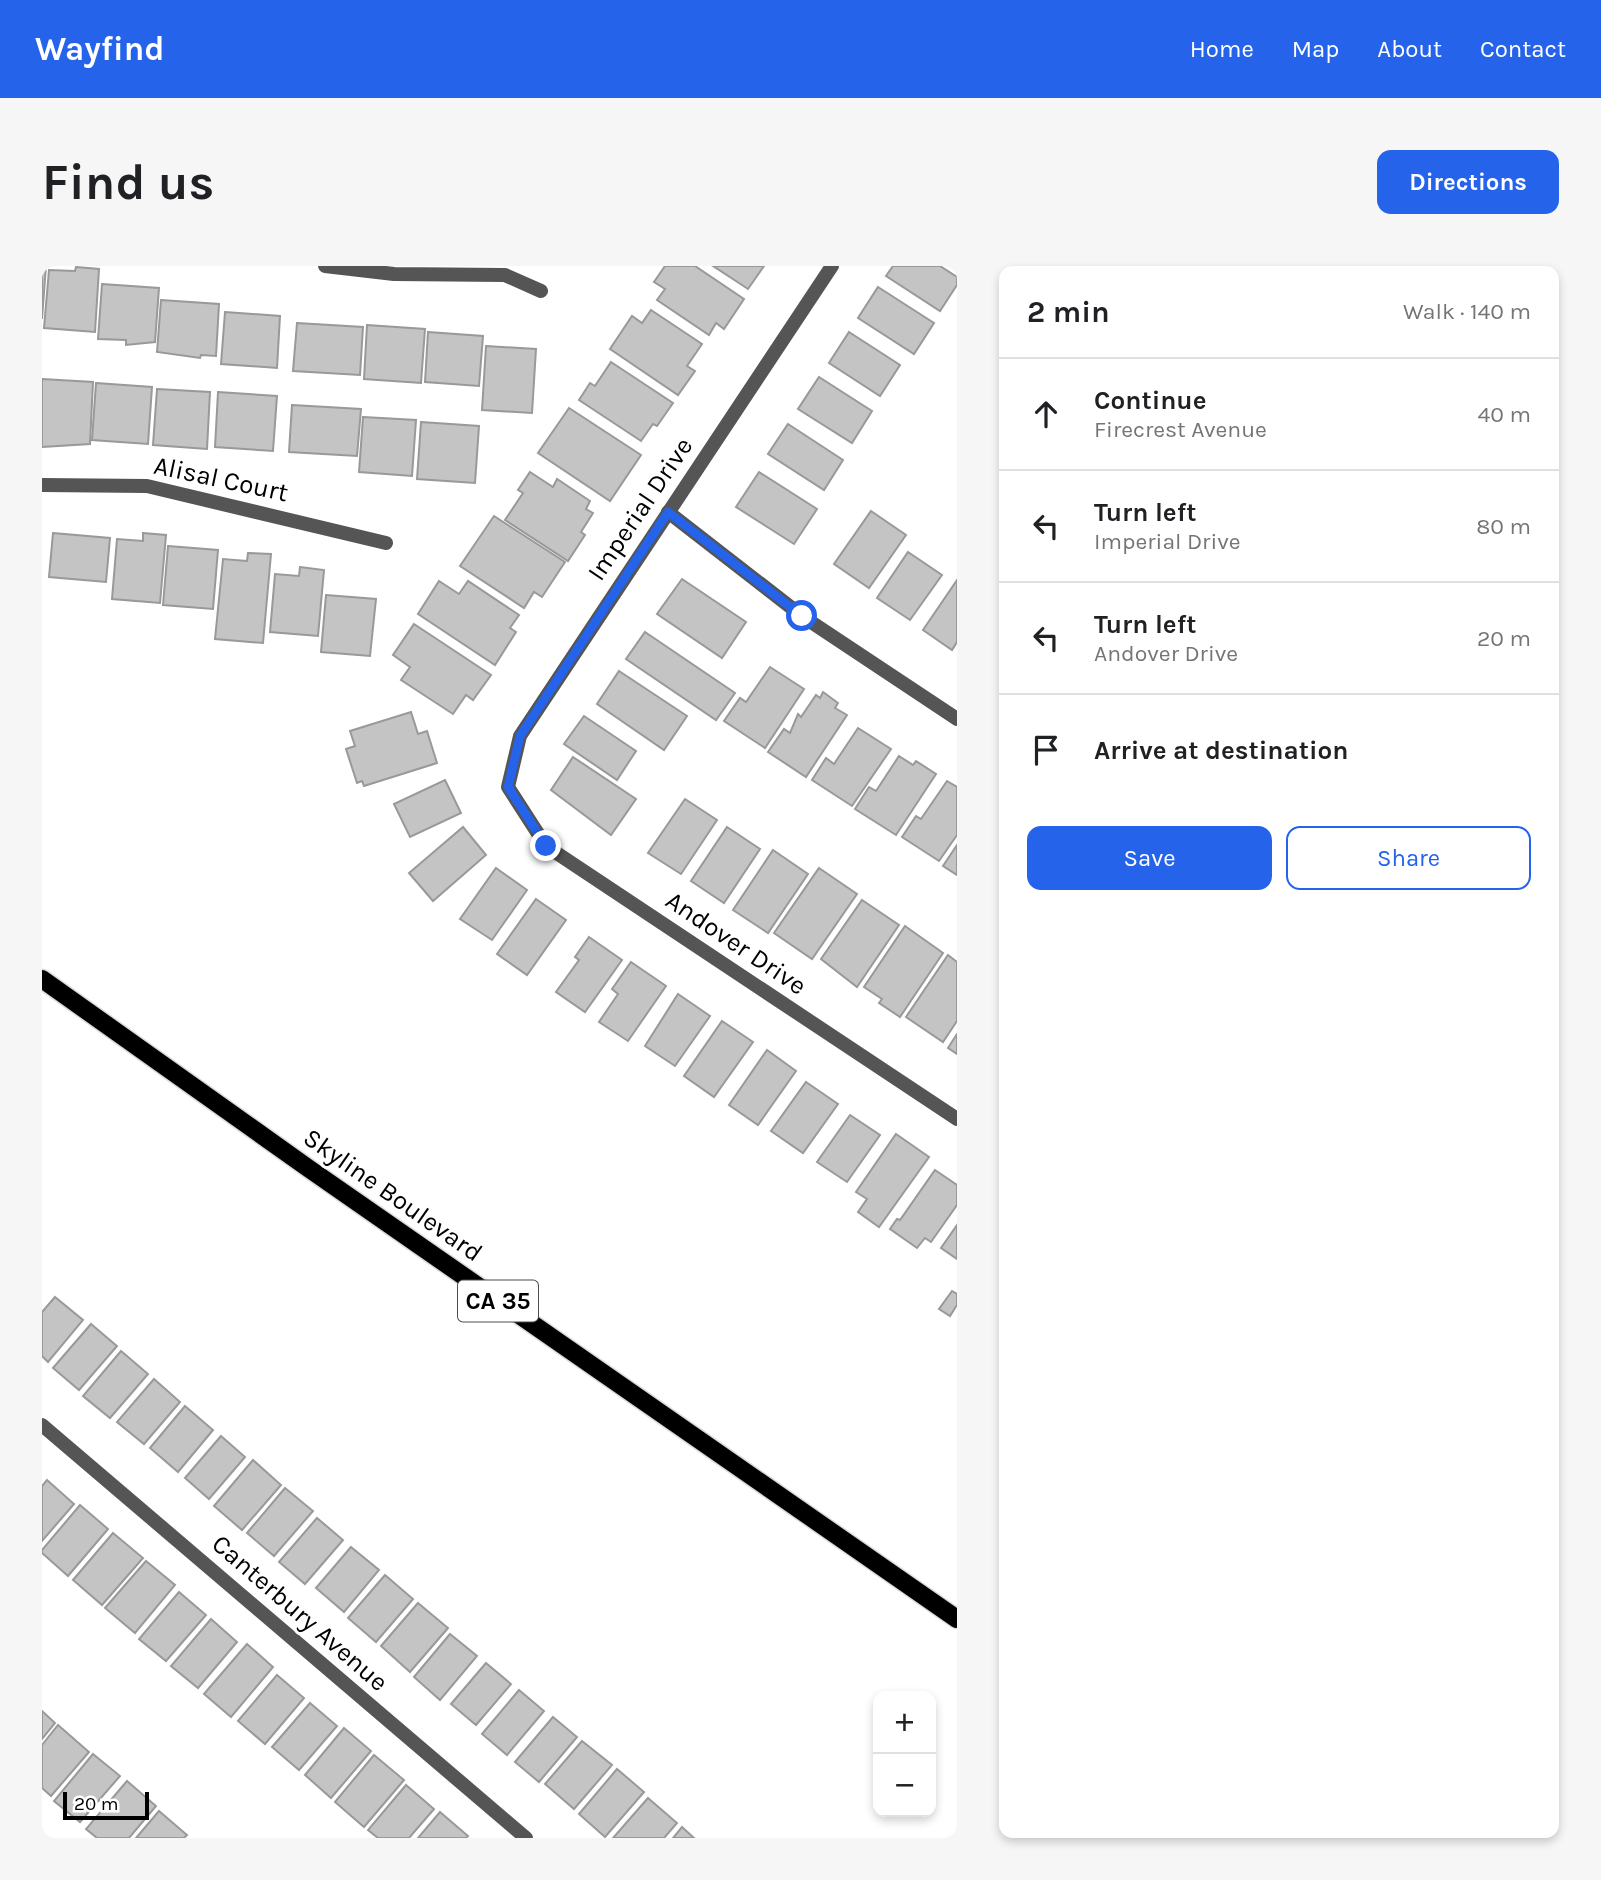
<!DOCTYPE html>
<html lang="en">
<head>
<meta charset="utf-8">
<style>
  :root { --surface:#fff; --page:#f6f6f6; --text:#202124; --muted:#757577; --line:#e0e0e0; --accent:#2563eb }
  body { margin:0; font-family:Karla,sans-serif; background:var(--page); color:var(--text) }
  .controls { position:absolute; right:21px; bottom:21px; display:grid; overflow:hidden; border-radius:14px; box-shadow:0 4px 10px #0003 }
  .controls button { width:63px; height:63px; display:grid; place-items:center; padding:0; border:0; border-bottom:2px solid var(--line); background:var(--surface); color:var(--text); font:35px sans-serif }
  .scale { position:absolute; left:21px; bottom:18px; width:86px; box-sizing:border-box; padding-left:7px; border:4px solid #000; border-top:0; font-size:19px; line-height:24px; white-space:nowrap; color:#000; -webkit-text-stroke:5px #fff; paint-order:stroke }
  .stop { position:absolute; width:21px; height:21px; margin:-16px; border:5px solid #2563eb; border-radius:50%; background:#fff }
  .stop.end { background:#2563eb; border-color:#fff; box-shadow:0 2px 7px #0008 }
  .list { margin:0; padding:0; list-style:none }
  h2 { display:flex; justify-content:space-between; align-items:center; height:91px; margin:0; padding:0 28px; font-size:30px }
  h2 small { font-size:23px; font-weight:400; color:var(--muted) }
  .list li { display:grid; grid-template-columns:46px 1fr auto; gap:21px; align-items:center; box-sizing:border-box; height:112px; padding:0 28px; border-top:2px solid var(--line) }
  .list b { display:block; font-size:26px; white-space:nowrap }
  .list p { margin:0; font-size:23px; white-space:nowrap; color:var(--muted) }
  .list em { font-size:23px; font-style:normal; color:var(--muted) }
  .actions { display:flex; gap:14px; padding:21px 28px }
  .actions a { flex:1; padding:16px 0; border:2px solid var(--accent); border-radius:14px; text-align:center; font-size:24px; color:var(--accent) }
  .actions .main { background:var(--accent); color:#fff }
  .icon { flex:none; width:38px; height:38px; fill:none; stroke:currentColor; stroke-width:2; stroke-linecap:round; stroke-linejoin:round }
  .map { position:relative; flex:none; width:915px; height:1572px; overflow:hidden; border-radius:14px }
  header { display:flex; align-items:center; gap:42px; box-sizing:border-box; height:98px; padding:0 35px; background:var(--accent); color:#fff }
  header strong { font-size:33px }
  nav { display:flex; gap:38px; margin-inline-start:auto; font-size:24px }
  .intro { display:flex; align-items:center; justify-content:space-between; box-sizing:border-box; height:168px; padding:0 42px }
  h1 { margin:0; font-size:49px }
  .button { padding:18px 32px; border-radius:14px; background:var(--accent); color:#fff; font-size:24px; font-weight:700 }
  main { display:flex; gap:42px; padding:0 42px }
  aside { flex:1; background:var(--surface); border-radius:14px; box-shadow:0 4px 10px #0003 }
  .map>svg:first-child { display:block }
</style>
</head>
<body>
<header>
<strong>Wayfind</strong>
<nav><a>Home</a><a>Map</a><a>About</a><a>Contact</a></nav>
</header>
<div class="intro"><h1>Find us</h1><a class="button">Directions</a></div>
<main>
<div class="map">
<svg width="915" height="1572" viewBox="0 0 915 1572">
  <rect width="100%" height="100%" fill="#fff"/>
  <!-- building -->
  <g fill="#c4c4c4" stroke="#999" stroke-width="2">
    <polygon points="0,0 4,0 0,53"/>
    <polygon points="623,0 653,0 702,33 682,63 674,57 667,69 615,34 623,23 612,16"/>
    <polygon points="671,0 722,0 706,23"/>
    <polygon points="851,0 898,0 915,11 915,19 898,45 844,10"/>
    <polygon points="34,1 57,3 53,66 2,62 7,4 33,5"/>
    <polygon points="60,18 117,22 113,76 84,79 84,74 56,73"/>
    <polygon points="836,21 892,57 872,88 816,52"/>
    <polygon points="119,34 177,38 174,90 159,89 158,92 115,86"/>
    <polygon points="609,44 660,78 645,100 653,105 636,129 568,83 590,50 600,57"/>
    <polygon points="183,46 238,50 235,102 179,98"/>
    <polygon points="255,57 321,61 318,109 251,105"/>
    <polygon points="325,59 383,63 379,117 322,113"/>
    <polygon points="386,66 441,70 437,120 383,116"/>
    <polygon points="807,66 858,99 838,130 787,97"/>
    <polygon points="444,80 494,83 490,147 440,144"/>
    <polygon points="569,96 631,137 615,160 611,158 599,175 537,134 548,117 553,120"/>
    <polygon points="777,111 830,145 810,177 756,143"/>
    <polygon points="0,113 51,116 48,178 0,181"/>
    <polygon points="54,117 110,121 106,178 50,174"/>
    <polygon points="115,123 168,126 165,183 111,179"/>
    <polygon points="176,126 235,130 231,185 173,181"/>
    <polygon points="250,139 319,143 315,190 247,186"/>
    <polygon points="527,142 599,189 568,235 496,187"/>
    <polygon points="321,151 374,154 370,210 317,206"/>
    <polygon points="379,156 437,160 433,217 375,213"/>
    <polygon points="746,158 801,194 782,224 726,188"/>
    <polygon points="488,206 511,221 515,213 548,235 544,243 551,247 539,266 543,269 526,295 463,254 481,227 476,224"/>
    <polygon points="717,206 775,243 752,278 694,241"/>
    <polygon points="829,245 864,269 827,322 792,298"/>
    <polygon points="452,250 523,296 500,331 492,326 482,342 418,300"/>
    <polygon points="11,267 68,272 64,316 7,311"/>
    <polygon points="101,267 124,269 118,337 70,333 75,273 101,275"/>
    <polygon points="126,280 176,284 171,343 121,339"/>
    <polygon points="866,286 900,309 868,354 835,332"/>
    <polygon points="206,287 229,288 221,377 173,373 181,293 205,295"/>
    <polygon points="258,301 282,304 276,370 228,366 233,308 257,310"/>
    <polygon points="640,313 704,356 680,392 615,348"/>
    <polygon points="915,314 915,376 910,384 881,364"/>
    <polygon points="397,315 417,328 426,315 477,349 468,362 474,366 453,399 376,348"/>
    <polygon points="284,329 334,333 328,390 279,386"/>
    <polygon points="372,358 449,409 431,434 424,429 411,448 359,414 368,401 351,389"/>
    <polygon points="603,366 693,427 674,454 584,393"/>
    <polygon points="728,401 762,423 723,482 682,455 698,432 704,436"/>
    <polygon points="577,405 645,450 622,484 555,438"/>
    <polygon points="781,426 796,437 793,442 805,449 764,511 726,486 742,463 748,467 756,448 759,451 774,429 778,432"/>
    <polygon points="369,446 376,468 385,465 395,497 322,520 320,515 315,517 304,483 313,480 308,465"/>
    <polygon points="542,450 594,485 575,514 522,478"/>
    <polygon points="816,462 849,483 810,540 770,514 784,492 792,498"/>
    <polygon points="857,490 871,499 874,495 894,508 854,569 813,543 827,521 834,525"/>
    <polygon points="531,491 594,533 569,569 509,524"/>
    <polygon points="403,514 419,547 368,571 352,538"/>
    <polygon points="905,515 915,521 915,569 897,595 860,571 874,550 879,553"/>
    <polygon points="643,533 675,554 639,608 606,587"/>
    <polygon points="421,561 444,589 391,635 367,607"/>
    <polygon points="685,561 718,583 682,637 649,615"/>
    <polygon points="915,579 915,609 901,600"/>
    <polygon points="731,584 766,608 726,667 691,644"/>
    <polygon points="454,602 485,624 450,674 418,653"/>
    <polygon points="777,602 815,628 770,693 732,667"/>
    <polygon points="494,633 524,654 485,709 455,688"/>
    <polygon points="820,634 857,659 815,721 779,693"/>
    <polygon points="863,660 901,687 858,751 837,737 840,733 822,721"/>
    <polygon points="547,671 580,694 543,746 514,726 537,694 533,691"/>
    <polygon points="906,689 915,696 915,755 901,776 864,751"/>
    <polygon points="589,696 624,720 586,775 557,756 576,728 570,723"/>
    <polygon points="636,728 668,750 633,800 603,780"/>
    <polygon points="680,755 711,776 672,831 642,810"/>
    <polygon points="915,768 915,788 906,782"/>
    <polygon points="725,784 754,805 716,859 687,839"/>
    <polygon points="764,816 796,838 761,887 729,865"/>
    <polygon points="808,849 838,869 805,916 775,896"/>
    <polygon points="854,868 887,891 837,961 816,946 825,933 814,926"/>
    <polygon points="893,904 915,919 915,939 889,976 883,972 875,982 848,963 855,953 858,954"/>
    <polygon points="915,959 915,993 899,982"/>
    <polygon points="910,1025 915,1028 915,1039 908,1050 897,1043"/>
    <polygon points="13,1031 41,1054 6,1096 0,1090 0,1046"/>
    <polygon points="49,1058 75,1080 37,1124 11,1102"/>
    <polygon points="79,1085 106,1108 68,1152 41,1130"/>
    <polygon points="112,1113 138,1136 102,1178 75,1156"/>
    <polygon points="143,1140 171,1164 136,1206 108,1182"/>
    <polygon points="179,1170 203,1191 167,1233 143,1212"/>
    <polygon points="211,1194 239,1219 200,1264 172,1240"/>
    <polygon points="5,1214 32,1238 0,1275 0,1220"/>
    <polygon points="243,1222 271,1245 232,1290 205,1267"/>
    <polygon points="38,1239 66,1263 26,1310 0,1287 0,1284"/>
    <polygon points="275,1252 301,1274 263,1318 237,1296"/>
    <polygon points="71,1267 101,1292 60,1339 31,1314"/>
    <polygon points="309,1281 337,1304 302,1346 274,1322"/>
    <polygon points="104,1295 133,1319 93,1367 63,1342"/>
    <polygon points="343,1309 371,1333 334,1376 306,1352"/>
    <polygon points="137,1326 164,1349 124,1395 97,1373"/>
    <polygon points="376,1337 406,1362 368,1406 339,1380"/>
    <polygon points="169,1353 195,1376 156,1422 129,1400"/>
    <polygon points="408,1368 435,1390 398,1434 372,1411"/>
    <polygon points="205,1378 231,1401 189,1451 162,1428"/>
    <polygon points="444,1397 469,1418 434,1459 409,1438"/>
    <polygon points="235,1409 262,1432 223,1478 196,1455"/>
    <polygon points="477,1424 502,1445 465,1489 440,1468"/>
    <polygon points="268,1437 295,1460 257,1504 230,1481"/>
    <polygon points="0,1445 13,1457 0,1473"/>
    <polygon points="511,1451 535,1471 497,1516 473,1496"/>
    <polygon points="16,1459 47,1486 9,1530 0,1522 0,1479"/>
    <polygon points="302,1462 329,1485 289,1532 263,1509"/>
    <polygon points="540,1475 570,1499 532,1543 503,1518"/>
    <polygon points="51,1488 78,1510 38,1556 12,1535"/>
    <polygon points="332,1489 362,1514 322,1561 293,1536"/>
    <polygon points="575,1503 602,1526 563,1571 537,1548"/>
    <polygon points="85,1515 114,1540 87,1572 55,1572 44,1563"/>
    <polygon points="364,1519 392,1543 367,1572 336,1572 326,1564"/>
    <polygon points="606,1532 635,1557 622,1572 571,1572"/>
    <polygon points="117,1545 145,1569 142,1572 94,1572"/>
    <polygon points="398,1546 426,1570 424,1572 376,1572"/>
    <polygon points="640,1561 652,1572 631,1572"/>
  </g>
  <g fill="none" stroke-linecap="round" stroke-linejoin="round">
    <defs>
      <polyline id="primary" points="0,713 266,902 915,1353"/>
    </defs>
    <!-- primary casing -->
    <use href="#primary" stroke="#dbdbdb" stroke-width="21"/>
    <!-- minor -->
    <g stroke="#555" stroke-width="14">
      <polyline points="283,0 352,8 463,9 499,25"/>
      <polyline points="790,0 478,470 466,521 504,580 915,853"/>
      <polyline points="0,219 105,220 344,277"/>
      <polyline points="626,246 760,350 915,453"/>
      <polyline points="0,1159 484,1572"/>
    </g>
    <!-- primary -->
    <use href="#primary" stroke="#000" stroke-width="18"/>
  </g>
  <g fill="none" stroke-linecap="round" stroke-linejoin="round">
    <!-- route -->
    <polyline stroke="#2563eb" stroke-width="9" points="504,580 466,521 478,470 626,246 760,350"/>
  </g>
  <g text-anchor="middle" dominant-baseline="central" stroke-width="6" stroke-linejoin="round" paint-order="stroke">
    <!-- shield labels -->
    <rect fill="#fff" stroke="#4c4c4c" stroke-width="2" x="416" y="1014.5" width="80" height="41" rx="5"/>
    <g font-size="24" font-weight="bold" fill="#000">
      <text x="456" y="1035">CA 35</text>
    </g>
    <!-- street labels -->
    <g font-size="26" fill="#000" stroke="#fff">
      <text transform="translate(179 213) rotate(12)">Alisal Court</text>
      <text transform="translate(598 243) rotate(-56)">Imperial Drive</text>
      <text transform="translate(694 677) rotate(34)">Andover Drive</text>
      <text transform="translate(351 929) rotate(35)">Skyline Boulevard</text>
      <text transform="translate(258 1347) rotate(41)">Canterbury Avenue</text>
    </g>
  </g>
</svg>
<div class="controls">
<button>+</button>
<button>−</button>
</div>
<div class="scale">20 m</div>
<div class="stop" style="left:760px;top:350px"></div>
<div class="stop end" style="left:504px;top:580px"></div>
</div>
<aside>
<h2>2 min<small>Walk · 140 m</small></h2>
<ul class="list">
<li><svg class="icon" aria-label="ahead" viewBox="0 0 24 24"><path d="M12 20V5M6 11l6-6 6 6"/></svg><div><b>Continue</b><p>Firecrest Avenue</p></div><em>40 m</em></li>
<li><svg class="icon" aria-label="left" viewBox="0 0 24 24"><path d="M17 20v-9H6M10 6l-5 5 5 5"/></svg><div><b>Turn left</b><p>Imperial Drive</p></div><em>80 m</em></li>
<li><svg class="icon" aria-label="left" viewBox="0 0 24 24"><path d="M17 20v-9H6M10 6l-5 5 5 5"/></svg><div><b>Turn left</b><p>Andover Drive</p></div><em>20 m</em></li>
<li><svg class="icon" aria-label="arrive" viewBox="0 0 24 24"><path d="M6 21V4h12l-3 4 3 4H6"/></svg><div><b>Arrive at destination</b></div></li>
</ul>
<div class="actions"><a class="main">Save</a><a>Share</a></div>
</aside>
</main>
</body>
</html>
